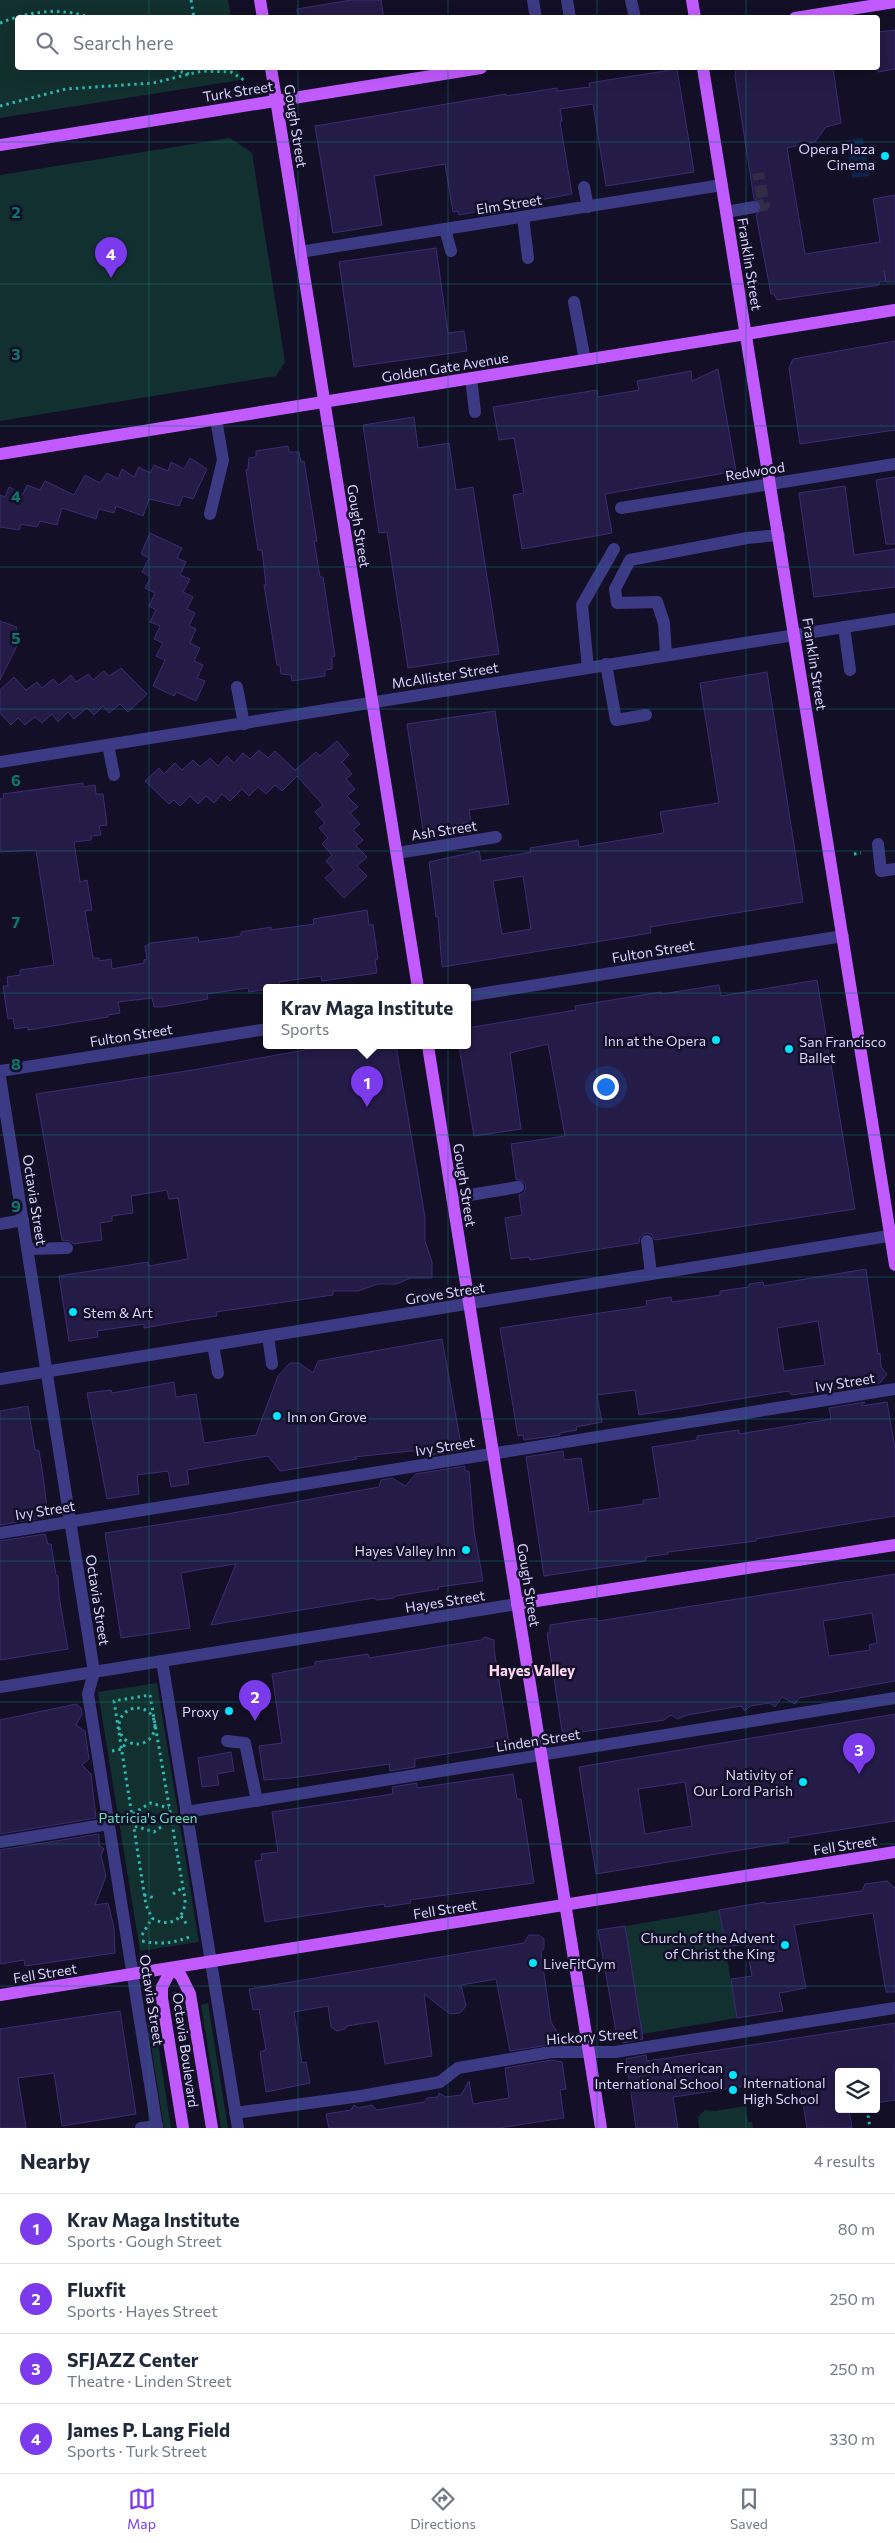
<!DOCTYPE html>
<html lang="en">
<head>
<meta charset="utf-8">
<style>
  :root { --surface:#fff; --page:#f6f6f7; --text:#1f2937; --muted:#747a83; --line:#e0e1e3; --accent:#7c3aed }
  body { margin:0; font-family:Commissioner,sans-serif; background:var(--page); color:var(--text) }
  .controls { position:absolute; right:15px; bottom:15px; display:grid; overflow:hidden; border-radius:5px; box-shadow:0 5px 20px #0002 }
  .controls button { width:45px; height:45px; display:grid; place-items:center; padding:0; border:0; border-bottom:1px solid var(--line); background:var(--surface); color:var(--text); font:25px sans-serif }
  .you { position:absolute; left:605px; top:1086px; width:18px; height:18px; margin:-12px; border:4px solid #fff; border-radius:50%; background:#1a73e8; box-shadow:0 0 0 8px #1a73e833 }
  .badge { display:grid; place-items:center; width:32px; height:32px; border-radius:50%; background:var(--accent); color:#fff; font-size:16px; font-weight:700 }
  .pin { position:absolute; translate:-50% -41px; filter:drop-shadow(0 1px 2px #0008) }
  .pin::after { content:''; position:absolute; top:26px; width:18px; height:15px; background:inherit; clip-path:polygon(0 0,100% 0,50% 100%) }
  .popup { position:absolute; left:263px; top:984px; width:208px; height:65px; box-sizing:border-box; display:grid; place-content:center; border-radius:5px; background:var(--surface); filter:drop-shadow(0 1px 4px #0005); font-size:16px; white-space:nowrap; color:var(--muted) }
  .popup b { font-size:19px; color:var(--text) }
  .popup::after { content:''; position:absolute; left:50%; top:100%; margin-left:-10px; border:10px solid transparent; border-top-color:var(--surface) }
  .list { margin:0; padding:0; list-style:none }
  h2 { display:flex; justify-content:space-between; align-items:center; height:65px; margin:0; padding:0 20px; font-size:21px }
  h2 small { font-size:16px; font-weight:400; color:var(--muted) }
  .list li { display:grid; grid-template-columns:32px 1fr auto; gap:15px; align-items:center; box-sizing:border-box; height:70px; padding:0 20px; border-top:1px solid var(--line) }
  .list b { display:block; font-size:19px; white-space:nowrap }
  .list p { margin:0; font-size:16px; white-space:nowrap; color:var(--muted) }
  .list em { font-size:16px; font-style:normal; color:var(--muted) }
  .icon { flex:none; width:28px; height:28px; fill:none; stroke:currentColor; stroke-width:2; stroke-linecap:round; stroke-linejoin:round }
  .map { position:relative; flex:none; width:895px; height:2128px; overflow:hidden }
  .search { position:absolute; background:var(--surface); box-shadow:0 5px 20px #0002; left:15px; right:15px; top:15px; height:55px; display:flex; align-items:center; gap:12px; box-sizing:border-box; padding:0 18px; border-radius:5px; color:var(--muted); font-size:19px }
  .sheet { height:345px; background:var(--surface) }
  nav { display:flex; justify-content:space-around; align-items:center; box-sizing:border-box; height:70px; border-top:1px solid var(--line); background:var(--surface); font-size:14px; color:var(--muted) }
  nav a { display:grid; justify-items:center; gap:2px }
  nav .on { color:var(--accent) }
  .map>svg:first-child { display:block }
</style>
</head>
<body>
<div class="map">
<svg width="895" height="2128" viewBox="0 0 895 2128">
  <rect width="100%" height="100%" fill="#130f26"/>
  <!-- green -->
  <g fill="#12302f">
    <polygon points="0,0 228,0 231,17 18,18 18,68 239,68 241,80 0,118"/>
    <polygon points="230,138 252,153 285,362 276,376 0,421 0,175"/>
    <polygon points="157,1683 199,1942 140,1951 98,1692"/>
    <polygon points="719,1910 737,2018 642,2034 625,1926"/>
    <polygon points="208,2003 228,2128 221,2128 201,2005"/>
    <polygon points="153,2011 171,2128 164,2128 146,2013"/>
    <polygon points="745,2106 748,2122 752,2122 753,2128 699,2128 698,2117 705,2110 715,2111"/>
  </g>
  <!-- water -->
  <polygon fill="#0c2248" points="863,138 870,176 852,178 846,140"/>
  <!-- building -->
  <g fill="#241b47" stroke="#3b2d73" fill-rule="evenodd">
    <polygon points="351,0 381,0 384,18 298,18 297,9"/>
    <polygon points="895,30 895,69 878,72 878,32"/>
    <polygon points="745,68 833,68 841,123 826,127 815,142 787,148 805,254 880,242 873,199 895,195 895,282 886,282 884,270 886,281 879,282 879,285 777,300 774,294 771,294 756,215 761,210 762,206 760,201 754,199 735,76 736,69"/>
    <polygon points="677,69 694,172 606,186 593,104 560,109 562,121 560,122 572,194 459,215 458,211 453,212 445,164 374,176 382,225 333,233 315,126 506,94 506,96 557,88 557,91 590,87 589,83"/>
    <polygon points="436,248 448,333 464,331 467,351 354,367 339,262"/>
    <polygon points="895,341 895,430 800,444 789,368 793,359"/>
    <polygon points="718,369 736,471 605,494 612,533 522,549 513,495 524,493 514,438 499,440 493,407 597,390 598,397 639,390 637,381 691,371 692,381"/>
    <polygon points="414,417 418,448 449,443 456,490 473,487 499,654 408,668 387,532 379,533 363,425"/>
    <polygon points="288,446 289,452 299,452 301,462 304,461 317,541 314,541 320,577 323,577 335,656 332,657 332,669 325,670 325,676 292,681 291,675 281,674 280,665 277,665 264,585 266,585 262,550 258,550 246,470 248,469 249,458 256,457 256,451"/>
    <polygon points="190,458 207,469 193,499 183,496 179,506 149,499 143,516 116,506 114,513 99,509 96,519 62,508 57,525 40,521 37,527 21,524 19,530 0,527 0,495 5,497 9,487 23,494 27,485 40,490 45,481 74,495 85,475 100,483 107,473 118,479 122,469 134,477 139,467 150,473 154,465 168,471 171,462 184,469"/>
    <polygon points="895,477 895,544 886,544 876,480"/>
    <polygon points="845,486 854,555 895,549 895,587 814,597 799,493"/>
    <polygon points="150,533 182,548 177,558 186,562 180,575 190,579 183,592 193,597 187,609 195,613 189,626 196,629 190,643 200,648 194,661 203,665 197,678 205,681 196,701 176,692 174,696 153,686 165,660 156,656 163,643 154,639 160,626 150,622 156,610 149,606 155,593 145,588 151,577 142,572 149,558 141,554"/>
    <polygon points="0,621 17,627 14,640 19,642 0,680"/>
    <polygon points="121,668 147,694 128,712 120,704 109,713 103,706 94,715 87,708 74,719 68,712 58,722 52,714 42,723 35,717 25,725 18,718 11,725 0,713 0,690 14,677 26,690 37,682 42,688 53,679 59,685 71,675 76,682 88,674 93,680 104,671 109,676"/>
    <path d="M767,672L803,902L650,927L651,933L442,967L438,916L436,917L429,862L479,851L481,861L531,852L530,848L578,840L579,847L664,833L660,812L719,803L700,683ZM523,876L531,929L502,934L493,881Z"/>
    <polygon points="495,711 509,804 469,810 471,822 423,830 407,724"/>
    <polygon points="337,741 349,755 342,762 352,774 346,779 355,789 347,796 358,807 350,813 360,824 353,830 363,840 356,846 367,857 357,866 367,876 344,898 325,878 334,870 326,861 332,855 322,844 328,838 319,828 325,823 315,812 323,805 297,776 282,791 275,785 266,794 258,787 249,796 242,789 230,801 222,794 214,803 206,796 198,804 190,796 180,806 174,800 169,804 145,781 159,768 164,774 175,763 182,770 193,760 200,767 210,758 218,766 227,756 234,763 243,753 250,759 259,750 268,758 275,751 295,770 316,752 320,756"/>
    <polygon points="83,783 83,787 95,785 96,794 103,794 107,825 99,826 101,835 91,836 91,840 74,842 80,882 87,880 92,910 85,911 93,958 99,958 99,961 111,959 112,969 144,963 144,960 147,959 145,946 151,943 198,937 199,942 241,936 241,932 271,927 271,930 314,924 313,919 367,910 369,925 373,924 378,959 375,960 377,973 322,981 321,976 299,979 279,982 280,987 249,992 248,988 207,994 208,999 161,1007 154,1007 152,998 118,1002 120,1013 108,1015 108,1017 28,1030 28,1027 15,1029 13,1018 8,1019 3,986 8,986 7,977 20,975 20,970 54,965 36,850 0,852 0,799 4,798 3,794"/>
    <polygon points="817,980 855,1209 655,1240 651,1234 646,1233 640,1237 639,1243 530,1260 529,1257 511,1259 505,1218 522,1215 519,1195 524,1193 526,1186 524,1182 516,1179 511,1144 565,1136 548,1044 510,1053 521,1129 474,1136 459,1046 467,1046 467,1028 576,1010 575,1006 661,992 661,994 719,985 721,996"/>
    <polygon points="327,1046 396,1046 425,1217 425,1241 432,1262 432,1278 410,1278 397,1284 378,1284 358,1291 333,1291 333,1295 216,1312 217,1316 190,1320 144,1328 144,1324 97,1331 98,1337 69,1341 59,1276 148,1262 149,1266 188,1259 178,1198 169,1199 167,1190 131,1196 133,1213 112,1216 112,1221 100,1223 102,1240 74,1244 70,1241 62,1240 36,1094 193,1070"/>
    <path d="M866,1269L878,1354L880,1353L881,1367L887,1374L880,1383L792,1395L789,1391L639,1415L635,1390L597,1395L602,1422L576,1427L577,1430L560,1433V1435L524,1440L523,1435L518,1436L500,1328L647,1306L646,1301L671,1297L672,1302L720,1295V1291L749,1287V1284L763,1282L764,1286ZM818,1321L825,1365L784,1371L777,1328Z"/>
    <polygon points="442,1339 462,1450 433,1455 440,1448 354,1457 357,1459 280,1471 268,1456 187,1470 189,1484 171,1487 168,1471 137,1475 139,1494 107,1499 87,1393 111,1390 112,1393 174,1382 176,1397 196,1394 204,1443 256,1435 278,1376 290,1363 299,1363 313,1373 318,1361"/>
    <polygon points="865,1402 861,1406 887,1402 895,1448 895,1516 756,1539 756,1541 668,1552 668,1554 646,1557 646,1561 544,1576 526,1457 563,1451 564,1460 581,1458 589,1512 643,1504 643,1500 660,1498 652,1447 697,1440 697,1436 739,1430 739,1434 831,1419 829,1408"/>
    <polygon points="28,1406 35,1450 39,1451 42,1469 48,1515 46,1517 0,1525 0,1411"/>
    <polygon points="465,1466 465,1471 469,1471 474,1531 483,1581 438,1587 439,1589 396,1596 394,1598 377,1600 374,1598 211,1625 236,1564 202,1569 181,1573 190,1628 121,1638 105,1533 227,1514 379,1487 381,1480 392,1478 405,1486 416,1474"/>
    <polygon points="45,1534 48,1544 51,1544 56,1575 58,1576 59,1596 68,1649 0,1660 0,1541"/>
    <path d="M895,1574V1681L799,1698L795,1704L782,1697L775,1707L769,1703L750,1706L745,1711L741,1706L687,1715L678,1719L671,1715L664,1720L568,1734L562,1731L547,1633H550V1625L595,1618L598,1621ZM872,1613L877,1643L869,1645L870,1650L829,1656L823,1621Z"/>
    <polygon points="485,1637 494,1640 494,1649 509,1744 415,1759 415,1767 390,1771 389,1764 291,1778 264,1780 259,1746 282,1743 272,1674 315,1666 315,1662 368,1654 369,1658 481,1640"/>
    <polygon points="76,1704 81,1708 82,1714 76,1725 85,1731 89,1759 82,1765 91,1774 96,1818 0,1834 0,1720"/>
    <path d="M895,1714V1821L788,1838L789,1842L596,1874L579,1767ZM685,1782L692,1826L645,1834L638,1789Z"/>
    <polygon points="231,1752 234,1771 217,1774 219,1785 202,1787 198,1758"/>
    <polygon points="513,1774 517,1799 521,1799 534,1883 410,1900 411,1903 385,1907 384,1904 265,1922 255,1861 262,1860 261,1854 278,1852 272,1812 393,1794 392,1787 417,1783 417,1788"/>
    <polygon points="99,1834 99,1845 104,1849 101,1855 106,1876 95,1905 108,1903 114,1928 115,1953 25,1966 24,1960 0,1964 0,1850"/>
    <polygon points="887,1881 895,1888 895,1992 886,1992 873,1913 794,1925 806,1988 779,1993 783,2011 737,2018 731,1979 752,1976 746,1944 726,1947 719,1910 765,1902 765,1904 862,1891 865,1884"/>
    <polygon points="625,1926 643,2039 623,2043 622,2036 617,2037 598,1930"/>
    <polygon points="529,1935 539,1935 544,1939 544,1948 541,1952 551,2022 557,2032 555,2044 510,2051 496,1979 461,1985 466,2006 460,2013 450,2014 424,1994 432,2056 385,2064 378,2021 347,2026 345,2029 337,2031 331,2027 328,2006 294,2012 302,2063 306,2062 310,2083 266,2092 260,2052 266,2050 259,2009 253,2010 249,1989 524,1943"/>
    <polygon points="120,2011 136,2114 62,2126 54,2073 18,2078 26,2128 0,2128 0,2029"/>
    <polygon points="895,2023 895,2100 876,2103 876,2072 839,2072 839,2109 849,2109 852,2128 807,2128 799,2078 673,2097 678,2128 636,2128 626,2059 646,2055 647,2061"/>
    <polygon points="552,2060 562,2062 566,2089 560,2090 564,2118 498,2128 329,2128 326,2114 351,2110 354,2105 358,2108 372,2105 377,2110 424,2102 427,2098 438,2097 439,2093 446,2097 461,2095 469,2081 473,2104 509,2098 505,2068"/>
  </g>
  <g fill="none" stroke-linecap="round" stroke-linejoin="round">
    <!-- minor-tunnel -->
    <polyline stroke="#312d47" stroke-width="12" stroke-dasharray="12 6" stroke-linecap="butt" points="754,207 764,205 758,173"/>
    <!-- path -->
    <g stroke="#2fb8b0" stroke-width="3" stroke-dasharray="2.5 4" stroke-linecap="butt">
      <polyline points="191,0 194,18"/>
      <path d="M0,23C30,11 61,7 92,18"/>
      <polyline points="168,68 189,74"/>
      <polyline points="0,106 66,89 153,83 202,71 231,72 244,80"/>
      <polyline points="854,854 861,853"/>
      <path d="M150,1695L185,1899C186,1919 169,1929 152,1918L146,1905L114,1701Z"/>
      <circle cx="137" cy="1726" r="18"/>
      <polyline points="112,1751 122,1749 127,1741"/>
      <polyline points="133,1814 150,1803 169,1808"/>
      <polyline points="135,1826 154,1832 171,1820"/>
      <polyline points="173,1894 182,1888"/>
      <polyline points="144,1895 155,1898"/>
      <polyline points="181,1916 188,1926"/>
      <polyline points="142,1935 152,1918"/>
      <path d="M142,1941C161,1945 174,1943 192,1936"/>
      <polyline points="867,2109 870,2128"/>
    </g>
    <!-- minor -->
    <g stroke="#3d3a85" stroke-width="12">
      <polyline points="533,0 536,18"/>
      <polyline points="567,0 570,18"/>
      <polyline points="631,0 635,18"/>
      <polyline points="584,187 588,207"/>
      <polyline points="726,212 754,207"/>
      <polyline points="523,217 528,258"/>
      <polyline points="445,229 451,251"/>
      <polyline points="300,252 722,185"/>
      <polyline points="574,302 585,360"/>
      <polyline points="471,378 475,412"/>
      <polyline points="621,508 895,464"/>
      <polyline points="210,514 223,460 216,419"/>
      <polyline points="844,627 850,670"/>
      <polyline points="666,655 664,623 657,602 617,603 615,589 630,560 747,538 779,535"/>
      <polyline points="606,664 616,720 646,715"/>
      <polyline points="588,668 582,605 614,549"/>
      <polyline points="237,687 244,724"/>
      <polyline points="108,745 114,775"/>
      <polyline points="0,762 895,619"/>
      <polyline points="878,844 881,871 895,869"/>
      <polyline points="397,853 496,837"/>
      <polyline points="467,996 843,936"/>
      <polyline points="0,1071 267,1029"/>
      <polyline points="0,1077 94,1672 88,1694 157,2128"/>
      <polyline points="452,1198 518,1187"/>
      <polyline points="0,1224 23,1220"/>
      <polyline points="647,1241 651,1274"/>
      <polyline points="28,1249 67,1248"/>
      <polyline points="268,1336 272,1364"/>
      <polyline points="213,1345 218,1373"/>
      <polyline points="0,1379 895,1235"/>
      <polyline points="0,1533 895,1389"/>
      <polyline points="162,1661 238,2128"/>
      <polyline points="0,1687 517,1604"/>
      <polyline points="227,1741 245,1743 257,1801"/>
      <polyline points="186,1812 895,1698"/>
      <polyline points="0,1842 109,1824"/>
      <polyline points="235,2113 361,2096 440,2082 458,2068 551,2052 615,2052 895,2008"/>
      <polyline points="141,2128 157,2126"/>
    </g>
    <!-- major -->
    <g stroke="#c25bff" stroke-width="12">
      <polyline points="260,0 263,18"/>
      <polyline points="692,0 695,18"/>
      <polyline points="795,18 895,2"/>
      <polyline points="271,68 418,988"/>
      <polyline points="703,68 895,1265"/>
      <polyline points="0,145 481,68"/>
      <polyline points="0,454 895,310"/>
      <polyline points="428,1046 601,2128"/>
      <polyline points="517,1604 895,1545"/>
      <polyline points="172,1968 181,1976 190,1994 212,2128"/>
      <polyline points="172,1968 162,1987 162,1998 183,2128"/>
      <polyline points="0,1995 895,1852"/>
    </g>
  </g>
  <!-- grid -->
  <path fill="none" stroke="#0f766e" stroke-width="1" stroke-opacity="0.55" d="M149,0V18M298,0V18M448,0V18M597,0V18M746,0V18M149,68V2128M298,68V2128M448,68V2128M597,68V2128M746,68V2128M0,142H895M0,284H895M0,426H895M0,567H895M0,709H895M0,851H895M0,993H895M0,1135H895M0,1277H895M0,1419H895M0,1561H895M0,1702H895M0,1844H895M0,1986H895"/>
  <!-- markers -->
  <g fill="#00e5ff" stroke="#130f26" stroke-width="2">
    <circle cx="885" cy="156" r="5"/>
    <circle cx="716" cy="1040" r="5"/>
    <circle cx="789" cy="1049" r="5"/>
    <circle cx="73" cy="1312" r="5"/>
    <circle cx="277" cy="1416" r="5"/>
    <circle cx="466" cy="1550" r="5"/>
    <circle cx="229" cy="1711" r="5"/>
    <circle cx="803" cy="1782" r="5"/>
    <circle cx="785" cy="1945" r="5"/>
    <circle cx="533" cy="1963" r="5"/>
    <circle cx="733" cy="2075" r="5"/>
    <circle cx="733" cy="2090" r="5"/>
  </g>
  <g text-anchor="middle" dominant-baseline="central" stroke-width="5" stroke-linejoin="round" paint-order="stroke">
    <!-- street labels -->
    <g font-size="14" fill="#d9d4ff" stroke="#130f26">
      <text transform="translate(238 91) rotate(-9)">Turk Street</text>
      <text transform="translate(296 126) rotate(81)">Gough Street</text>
      <text transform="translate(509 204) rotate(-9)">Elm Street</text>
      <text transform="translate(750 264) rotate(81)">Franklin Street</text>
      <text transform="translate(445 367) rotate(-9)">Golden Gate Avenue</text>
      <text transform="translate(755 471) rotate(-9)">Redwood</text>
      <text transform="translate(359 526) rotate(81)">Gough Street</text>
      <text transform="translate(815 664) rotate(81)">Franklin Street</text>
      <text transform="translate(445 675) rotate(-9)">McAllister Street</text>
      <text transform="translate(444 830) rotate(-9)">Ash Street</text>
      <text transform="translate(653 951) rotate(-9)">Fulton Street</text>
      <text transform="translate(131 1035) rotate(-9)">Fulton Street</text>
      <text transform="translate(465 1185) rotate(81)">Gough Street</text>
      <text transform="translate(35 1200) rotate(81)">Octavia Street</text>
      <text transform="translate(445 1293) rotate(-9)">Grove Street</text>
      <text transform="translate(845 1382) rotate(-9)">Ivy Street</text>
      <text transform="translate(445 1446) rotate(-9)">Ivy Street</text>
      <text transform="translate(45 1510) rotate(-9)">Ivy Street</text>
      <text transform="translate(529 1585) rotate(81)">Gough Street</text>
      <text transform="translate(98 1600) rotate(81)">Octavia Street</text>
      <text transform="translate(445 1601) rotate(-9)">Hayes Street</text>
      <text transform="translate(538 1740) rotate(-9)">Linden Street</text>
      <text transform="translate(845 1845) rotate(-9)">Fell Street</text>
      <text transform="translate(445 1909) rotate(-9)">Fell Street</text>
      <text transform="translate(45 1973) rotate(-9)">Fell Street</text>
      <text transform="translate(152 2000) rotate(81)">Octavia Street</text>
      <text transform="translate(592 2036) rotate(-4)">Hickory Street</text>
      <text transform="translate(186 2050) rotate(82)">Octavia Boulevard</text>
    </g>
    <!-- poi labels -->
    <g font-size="14" fill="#d9d4ff" stroke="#130f26" text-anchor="end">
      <text x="875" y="148">Opera Plaza<tspan x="875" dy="16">Cinema</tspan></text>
      <text x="706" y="1040">Inn at the Opera</text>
      <text x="799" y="1041" text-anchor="start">San Francisco<tspan x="799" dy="16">Ballet</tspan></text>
      <text x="83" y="1312" text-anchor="start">Stem &amp; Art</text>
      <text x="287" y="1416" text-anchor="start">Inn on Grove</text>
      <text x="456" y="1550">Hayes Valley Inn</text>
      <text x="219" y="1711">Proxy</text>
      <text x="793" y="1774">Nativity of<tspan x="793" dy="16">Our Lord Parish</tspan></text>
      <text x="775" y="1937">Church of the Advent<tspan x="775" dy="16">of Christ the King</tspan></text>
      <text x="543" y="1963" text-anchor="start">LiveFitGym</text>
      <text x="723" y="2067">French American<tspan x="723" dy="16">International School</tspan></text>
      <text x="743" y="2082" text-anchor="start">International<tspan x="743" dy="16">High School</tspan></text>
    </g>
    <!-- park labels -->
    <g font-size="14" fill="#5fe0c0" stroke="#130f26">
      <text x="148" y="1817">Patricia's Green</text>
    </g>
    <!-- neighbourhood labels -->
    <g font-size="15" font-weight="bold" fill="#ffd6f0" stroke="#130f26">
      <text x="532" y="1670">Hayes Valley</text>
    </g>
  </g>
  <g font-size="16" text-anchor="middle" font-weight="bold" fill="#0f766e" stroke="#130f26" stroke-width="5" stroke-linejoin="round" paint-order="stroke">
    <text x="16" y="218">2</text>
    <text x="16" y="360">3</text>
    <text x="16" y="502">4</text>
    <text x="16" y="644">5</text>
    <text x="16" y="786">6</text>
    <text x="16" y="928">7</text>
    <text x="16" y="1070">8</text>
    <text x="16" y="1212">9</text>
  </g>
</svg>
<div class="controls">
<button><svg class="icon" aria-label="layers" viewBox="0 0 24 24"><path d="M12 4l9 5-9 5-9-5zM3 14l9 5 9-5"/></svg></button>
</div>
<div class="you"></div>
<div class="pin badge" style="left:367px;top:1107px">1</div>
<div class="popup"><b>Krav Maga Institute</b>Sports</div>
<div class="pin badge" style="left:255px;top:1721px">2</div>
<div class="pin badge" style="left:859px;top:1774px">3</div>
<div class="pin badge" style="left:111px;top:278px">4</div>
<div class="search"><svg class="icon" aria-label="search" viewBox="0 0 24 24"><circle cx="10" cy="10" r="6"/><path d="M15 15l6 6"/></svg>Search here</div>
</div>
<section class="sheet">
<h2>Nearby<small>4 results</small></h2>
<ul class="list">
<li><span class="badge">1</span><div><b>Krav Maga Institute</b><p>Sports · Gough Street</p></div><em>80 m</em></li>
<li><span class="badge">2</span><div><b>Fluxfit</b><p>Sports · Hayes Street</p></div><em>250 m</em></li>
<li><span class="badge">3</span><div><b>SFJAZZ Center</b><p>Theatre · Linden Street</p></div><em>250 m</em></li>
<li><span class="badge">4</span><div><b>James P. Lang Field</b><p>Sports · Turk Street</p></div><em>330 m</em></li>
</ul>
</section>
<nav>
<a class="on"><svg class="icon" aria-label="map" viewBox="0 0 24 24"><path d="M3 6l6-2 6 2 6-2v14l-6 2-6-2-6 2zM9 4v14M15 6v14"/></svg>Map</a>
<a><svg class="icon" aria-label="directions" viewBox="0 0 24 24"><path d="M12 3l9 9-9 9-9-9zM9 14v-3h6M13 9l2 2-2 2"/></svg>Directions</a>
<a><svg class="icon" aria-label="saved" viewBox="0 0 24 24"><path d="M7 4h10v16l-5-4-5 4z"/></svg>Saved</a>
</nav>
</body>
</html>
